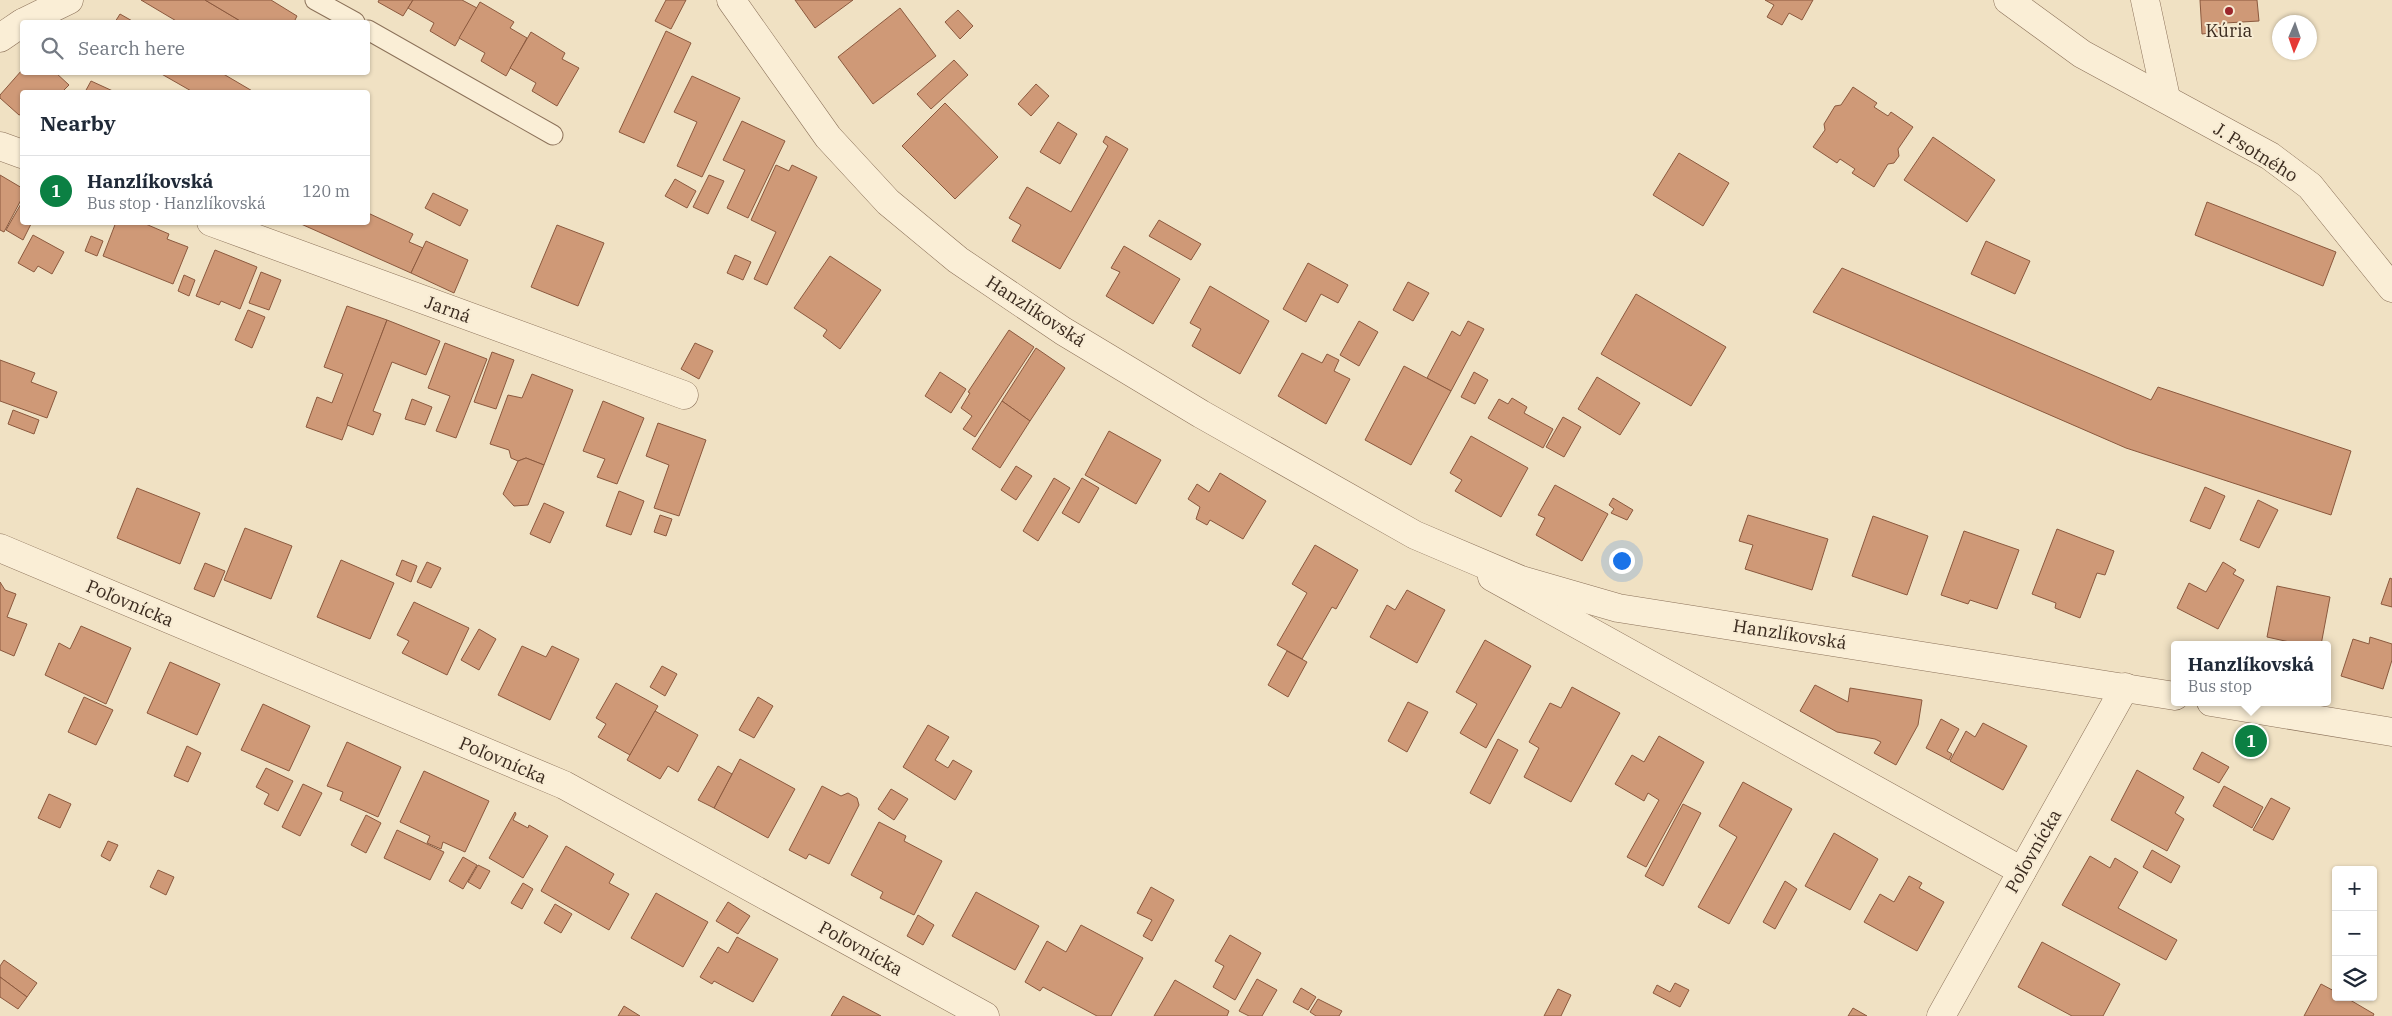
<!DOCTYPE html>
<html lang="en">
<head>
<meta charset="utf-8">
<style>
  :root { --surface:#fff; --page:#f2f2f3; --text:#1f2937; --muted:#747a83; --line:#e0e1e3; --accent:#0b8043 }
  body { margin:0; font-family:"IBM Plex Serif",serif; background:var(--page); color:var(--text) }
  .controls { position:absolute; right:15px; bottom:15px; display:grid; overflow:hidden; border-radius:5px; box-shadow:0 1px 4px #0004 }
  .controls button { width:45px; height:45px; display:grid; place-items:center; padding:0; border:0; border-bottom:1px solid var(--line); background:var(--surface); color:var(--text); font:25px sans-serif }
  .compass { position:absolute; left:2272px; top:15px; width:45px; height:45px; border-radius:50%; background:var(--surface); box-shadow:0 1px 4px #0004; rotate:182deg }
  .you { position:absolute; left:1621px; top:560px; width:18px; height:18px; margin:-12px; border:4px solid #fff; border-radius:50%; background:#1a73e8; box-shadow:0 0 0 8px #1a73e833 }
  .badge { display:grid; place-items:center; width:32px; height:32px; border-radius:50%; background:var(--accent); color:#fff; font-size:16px; font-weight:700 }
  .pin { position:absolute; translate:-50% -50%; border:2px solid #fff; box-shadow:0 1px 5px #0006 }
  .popup { position:absolute; left:2171px; top:641px; width:160px; height:65px; box-sizing:border-box; display:grid; place-content:center; border-radius:5px; background:var(--surface); filter:drop-shadow(0 1px 4px #0005); font-size:16px; white-space:nowrap; color:var(--muted) }
  .popup b { font-size:19px; color:var(--text) }
  .popup::after { content:''; position:absolute; left:50%; top:100%; margin-left:-10px; border:10px solid transparent; border-top-color:var(--surface) }
  .list { margin:0; padding:0; list-style:none }
  h2 { display:flex; justify-content:space-between; align-items:center; height:65px; margin:0; padding:0 20px; font-size:21px }
  h2 small { font-size:16px; font-weight:400; color:var(--muted) }
  .list li { display:grid; grid-template-columns:32px 1fr auto; gap:15px; align-items:center; box-sizing:border-box; height:70px; padding:0 20px; border-top:1px solid var(--line) }
  .list b { display:block; font-size:19px; white-space:nowrap }
  .list p { margin:0; font-size:16px; white-space:nowrap; color:var(--muted) }
  .list em { font-size:16px; font-style:normal; color:var(--muted) }
  .icon { flex:none; width:28px; height:28px; fill:none; stroke:currentColor; stroke-width:2; stroke-linecap:round; stroke-linejoin:round }
  .map { position:relative; flex:none; width:2392px; height:1016px; overflow:hidden }
  .search { position:absolute; background:var(--surface); box-shadow:0 1px 4px #0004; left:20px; top:20px; width:350px; height:55px; display:flex; align-items:center; gap:12px; box-sizing:border-box; padding:0 18px; border-radius:5px; color:var(--muted); font-size:19px }
  .panel { position:absolute; background:var(--surface); box-shadow:0 1px 4px #0004; left:20px; top:90px; width:350px; height:135px; border-radius:5px }
  .map>svg:first-child { display:block }
</style>
</head>
<body>
<div class="map">
<svg width="2392" height="1016" viewBox="0 0 2392 1016">
  <rect width="100%" height="100%" fill="#f0e1c3"/>
  <!-- building -->
  <g fill="#cf9977" stroke="#8b593e">
    <polygon points="141,0 205,0 242,22 178,22"/>
    <polygon points="205,0 271,0 297,16 294,22 242,22"/>
    <polygon points="379,0 413,0 403,16 378,2"/>
    <polygon points="413,0 462,0 477,8 455,46 430,31 434,23 408,8"/>
    <polygon points="666,0 686,0 671,29 655,21"/>
    <polygon points="795,0 853,0 815,28"/>
    <polygon points="1765,0 1813,0 1802,20 1789,13 1782,25 1767,17 1774,5"/>
    <polygon points="2200,0 2257,0 2259,21 2225,23 2225,31 2202,34"/>
    <polygon points="480,2 514,22 510,28 527,38 506,76 481,61 485,53 459,38"/>
    <polygon points="900,8 936,56 873,104 838,57"/>
    <polygon points="958,10 973,26 960,39 945,22"/>
    <polygon points="120,14 134,22 115,22"/>
    <polygon points="666,31 691,43 644,143 619,132"/>
    <polygon points="531,32 565,53 562,59 579,68 557,106 532,91 536,83 510,68"/>
    <polygon points="954,60 968,75 931,109 917,94"/>
    <polygon points="22,70 22,72 55,72 69,85 62,92 22,92 22,114 19,115 0,98 0,95"/>
    <polygon points="158,72 220,72 254,92 193,92"/>
    <polygon points="692,76 740,98 702,177 677,166 697,122 674,112"/>
    <polygon points="91,81 115,92 85,92"/>
    <polygon points="1036,84 1049,96 1031,116 1018,104"/>
    <polygon points="1853,87 1877,103 1874,107 1888,116 1891,112 1913,127 1898,149 1899,156 1894,163 1888,164 1874,187 1852,173 1855,169 1840,159 1837,163 1813,147 1825,130 1824,124 1835,106 1841,105"/>
    <polygon points="945,103 998,157 955,199 902,146"/>
    <polygon points="742,121 785,141 748,218 727,208 745,170 723,160"/>
    <polygon points="1058,122 1077,134 1060,164 1040,152"/>
    <polygon points="1106,136 1128,149 1060,269 1012,241 1021,225 1009,218 1027,187 1071,212 1108,146 1103,142"/>
    <polygon points="1933,137 1995,180 1967,222 1904,180"/>
    <polygon points="1679,153 1729,183 1703,226 1653,195"/>
    <polygon points="776,165 789,171 792,165 817,177 767,285 754,279 776,232 751,220"/>
    <polygon points="0,175 22,188 22,198 4,232 0,230"/>
    <polygon points="709,175 724,181 708,214 693,207"/>
    <polygon points="675,179 696,191 687,208 665,196"/>
    <polygon points="433,193 468,210 460,226 425,208"/>
    <polygon points="22,202 22,222 32,222 23,240 6,230"/>
    <polygon points="2207,202 2336,252 2323,286 2195,235"/>
    <polygon points="368,213 413,234 409,242 423,248 411,273 301,224 368,222"/>
    <polygon points="1159,220 1201,244 1191,260 1149,236"/>
    <polygon points="116,222 141,222 169,234 167,239 188,247 173,284 103,256"/>
    <polygon points="557,225 604,243 578,306 531,287"/>
    <polygon points="33,235 64,252 52,274 38,266 34,272 18,263"/>
    <polygon points="91,236 103,241 97,256 85,251"/>
    <polygon points="426,241 468,260 454,293 411,273"/>
    <polygon points="1986,241 2030,261 2015,294 1971,274"/>
    <polygon points="1124,246 1180,279 1153,324 1106,296 1120,272 1111,268"/>
    <polygon points="215,250 257,267 240,309 221,301 219,305 196,296"/>
    <polygon points="735,255 751,262 743,280 727,273"/>
    <polygon points="830,256 881,290 840,349 823,336 827,330 794,308"/>
    <polygon points="1308,263 1348,285 1338,303 1321,294 1306,322 1283,309"/>
    <polygon points="1842,268 2151,400 2158,387 2351,451 2331,515 2126,448 1813,312"/>
    <polygon points="261,272 281,280 269,310 249,303"/>
    <polygon points="184,275 195,280 189,296 178,291"/>
    <polygon points="1408,282 1429,293 1413,321 1393,310"/>
    <polygon points="1210,286 1269,321 1240,374 1192,346 1201,329 1190,323"/>
    <polygon points="1636,294 1726,347 1691,406 1601,354"/>
    <polygon points="347,306 387,320 342,440 306,427 317,397 332,403 343,374 324,367"/>
    <polygon points="248,310 265,317 252,348 235,340"/>
    <polygon points="387,320 440,341 426,375 392,362 373,411 381,414 373,435 347,425"/>
    <polygon points="1359,321 1378,332 1359,366 1340,355"/>
    <polygon points="1468,321 1484,329 1451,391 1427,378 1452,331 1460,336"/>
    <polygon points="1009,330 1034,347 975,437 963,429 972,416 961,408 970,393 968,392"/>
    <polygon points="445,343 487,359 456,438 436,431 450,396 428,388"/>
    <polygon points="695,343 713,351 699,379 681,369"/>
    <polygon points="1036,348 1065,368 1030,421 1002,401"/>
    <polygon points="492,352 514,360 496,409 474,402"/>
    <polygon points="1302,353 1322,363 1327,354 1339,360 1334,371 1350,379 1326,424 1278,396"/>
    <polygon points="0,360 35,373 31,382 57,392 47,418 0,401"/>
    <polygon points="1404,366 1451,391 1411,465 1365,440"/>
    <polygon points="940,372 966,389 951,413 925,396"/>
    <polygon points="1474,372 1488,380 1475,404 1461,397"/>
    <polygon points="532,374 573,390 544,465 526,458 518,461 511,458 509,450 490,444 508,395 522,398"/>
    <polygon points="1597,377 1640,403 1620,435 1578,409"/>
    <polygon points="1512,398 1527,407 1524,413 1553,429 1543,448 1488,418 1499,399 1508,404"/>
    <polygon points="412,399 432,407 425,425 405,419"/>
    <polygon points="603,401 644,418 617,484 597,477 605,459 583,451"/>
    <polygon points="1002,401 1030,421 1000,468 972,449"/>
    <polygon points="13,410 39,420 34,434 8,424"/>
    <polygon points="1563,417 1581,427 1564,457 1546,447"/>
    <polygon points="658,423 706,440 679,516 654,508 669,465 646,456"/>
    <polygon points="1109,431 1161,460 1136,504 1085,475"/>
    <polygon points="1471,436 1528,468 1501,517 1455,491 1462,480 1450,473"/>
    <polygon points="526,458 544,465 528,505 514,506 503,494 518,461"/>
    <polygon points="1016,466 1032,476 1016,500 1001,490"/>
    <polygon points="1220,473 1266,501 1243,539 1210,520 1207,525 1196,519 1200,507 1188,499 1197,484 1209,492"/>
    <polygon points="1054,478 1070,488 1038,541 1023,531"/>
    <polygon points="1082,478 1099,488 1079,523 1062,513"/>
    <polygon points="1555,485 1608,514 1582,561 1536,535 1545,518 1538,515"/>
    <polygon points="2205,487 2225,496 2210,529 2190,521"/>
    <polygon points="137,488 200,513 180,564 117,538"/>
    <polygon points="619,491 644,501 631,535 606,526"/>
    <polygon points="1613,498 1633,510 1627,520 1611,513 1614,509 1609,505"/>
    <polygon points="2258,500 2278,510 2259,548 2240,540"/>
    <polygon points="544,503 564,512 550,543 530,534"/>
    <polygon points="660,515 672,519 666,536 654,532"/>
    <polygon points="1748,515 1828,539 1812,590 1745,569 1753,545 1739,541"/>
    <polygon points="1873,516 1928,536 1907,595 1852,576"/>
    <polygon points="245,528 292,546 271,599 224,580"/>
    <polygon points="2057,529 2114,551 2105,575 2097,573 2080,618 2055,608 2056,603 2032,594"/>
    <polygon points="1964,531 2019,550 1997,609 1970,600 1968,604 1941,595"/>
    <polygon points="1315,545 1358,570 1336,609 1332,607 1302,659 1277,645 1307,593 1292,584"/>
    <polygon points="341,560 394,583 370,639 317,617"/>
    <polygon points="402,560 417,566 411,582 396,575"/>
    <polygon points="427,562 441,568 431,588 417,582"/>
    <polygon points="2223,562 2236,570 2233,574 2244,580 2218,629 2177,608 2189,583 2206,592"/>
    <polygon points="205,563 225,571 214,597 194,589"/>
    <polygon points="2390,578 2392,579 2392,607 2381,604"/>
    <polygon points="0,582 5,590 16,594 7,617 27,624 14,656 0,650"/>
    <polygon points="2277,586 2330,597 2321,645 2303,645 2267,637"/>
    <polygon points="1407,590 1445,610 1417,663 1370,637 1387,605 1395,610"/>
    <polygon points="414,602 469,628 447,675 402,653 409,641 397,635"/>
    <polygon points="81,626 131,648 106,704 45,675 59,643 70,649"/>
    <polygon points="479,629 496,639 479,670 461,660"/>
    <polygon points="2370,637 2392,644 2392,660 2383,689 2341,676 2353,639 2369,644"/>
    <polygon points="1485,640 1531,666 1486,748 1460,733 1477,704 1456,692"/>
    <polygon points="522,646 546,657 552,646 579,659 550,720 498,695"/>
    <polygon points="1287,651 1307,662 1288,697 1268,685"/>
    <polygon points="170,662 220,684 197,735 147,713"/>
    <polygon points="662,666 677,674 665,696 650,687"/>
    <polygon points="616,683 658,706 630,755 598,737 606,724 596,718"/>
    <polygon points="1815,685 1848,702 1850,688 1922,700 1918,725 1896,765 1874,753 1881,742 1875,739 1837,732 1800,711"/>
    <polygon points="1572,687 1620,713 1571,802 1524,777 1539,748 1529,742 1550,703 1561,708"/>
    <polygon points="84,697 113,710 96,745 68,732"/>
    <polygon points="758,697 773,706 754,738 739,730"/>
    <polygon points="1408,702 1428,712 1407,752 1388,741"/>
    <polygon points="263,704 310,726 289,771 241,750"/>
    <polygon points="655,711 698,735 678,772 668,766 660,779 627,760"/>
    <polygon points="1941,719 1959,729 1947,751 1952,754 1949,760 1926,748"/>
    <polygon points="1983,723 2027,746 2003,790 1950,761 1966,731 1975,737"/>
    <polygon points="928,725 949,737 935,760 948,768 953,760 972,771 955,800 903,767"/>
    <polygon points="1659,736 1704,762 1646,867 1627,857 1659,800 1648,793 1644,801 1615,784 1632,755 1644,762"/>
    <polygon points="1498,739 1518,750 1490,804 1470,793"/>
    <polygon points="347,742 401,767 378,817 340,800 343,792 327,786"/>
    <polygon points="187,746 201,753 188,782 174,776"/>
    <polygon points="2202,752 2229,767 2219,783 2193,769"/>
    <polygon points="740,759 795,789 768,838 714,808"/>
    <polygon points="718,766 732,774 714,808 698,800"/>
    <polygon points="266,768 293,781 278,811 264,804 269,794 256,787"/>
    <polygon points="2137,770 2184,797 2175,813 2184,819 2167,851 2111,820"/>
    <polygon points="424,771 489,801 465,852 443,842 441,849 427,843 430,836 400,822"/>
    <polygon points="1743,782 1792,809 1729,924 1698,907 1737,837 1719,826"/>
    <polygon points="303,784 322,793 300,836 282,827"/>
    <polygon points="822,786 841,796 848,793 857,798 859,805 829,864 809,854 806,859 789,850"/>
    <polygon points="2224,786 2263,807 2252,828 2213,806"/>
    <polygon points="891,789 908,799 894,820 878,809"/>
    <polygon points="49,794 71,804 60,828 38,818"/>
    <polygon points="2271,798 2290,808 2273,840 2253,830"/>
    <polygon points="1683,804 1701,813 1663,886 1645,876"/>
    <polygon points="515,812 516,814 513,820 528,828 529,825 548,836 523,878 489,858"/>
    <polygon points="366,815 381,823 366,853 351,845"/>
    <polygon points="879,822 906,836 904,841 942,861 914,915 880,898 883,892 851,875"/>
    <polygon points="397,830 444,852 430,880 384,858"/>
    <polygon points="1834,833 1878,859 1850,910 1805,886"/>
    <polygon points="108,841 118,845 110,861 101,856"/>
    <polygon points="566,846 614,874 609,883 629,894 609,930 541,891"/>
    <polygon points="2152,850 2180,866 2171,883 2143,867"/>
    <polygon points="2090,856 2110,868 2115,858 2138,872 2118,908 2177,940 2166,960 2062,905"/>
    <polygon points="463,857 477,865 463,889 449,881"/>
    <polygon points="478,865 490,871 480,889 468,882"/>
    <polygon points="158,870 174,877 166,895 150,887"/>
    <polygon points="1909,876 1922,883 1919,888 1944,902 1917,951 1864,922 1880,894 1894,902"/>
    <polygon points="1785,881 1797,889 1775,929 1763,922"/>
    <polygon points="523,883 533,889 522,909 511,903"/>
    <polygon points="1151,887 1174,900 1152,941 1143,936 1152,920 1137,913"/>
    <polygon points="976,892 1039,926 1015,970 952,936"/>
    <polygon points="656,893 708,922 683,967 631,938"/>
    <polygon points="728,902 750,916 738,934 716,921"/>
    <polygon points="555,904 572,914 561,933 544,923"/>
    <polygon points="918,915 934,925 923,945 907,936"/>
    <polygon points="1081,925 1143,958 1111,1016 1097,1016 1043,987 1040,991 1025,982 1047,941 1066,952"/>
    <polygon points="1230,935 1261,953 1235,1000 1213,987 1224,966 1215,961"/>
    <polygon points="737,937 778,959 753,1002 714,981 712,984 700,977 718,947 728,953"/>
    <polygon points="2042,942 2120,984 2103,1016 2072,1016 2018,987"/>
    <polygon points="4,960 37,983 27,997 0,977 0,966"/>
    <polygon points="0,977 27,997 18,1009 0,997"/>
    <polygon points="1257,979 1277,990 1262,1016 1249,1016 1239,1011"/>
    <polygon points="1175,980 1229,1011 1227,1016 1154,1016"/>
    <polygon points="1675,983 1689,990 1680,1007 1653,993 1657,985 1670,992"/>
    <polygon points="2321,984 2336,992 2336,997 2345,997 2374,1014 2373,1016 2304,1016"/>
    <polygon points="1301,988 1316,997 1308,1010 1293,1002"/>
    <polygon points="1558,989 1571,995 1561,1016 1544,1016"/>
    <polygon points="843,996 881,1016 831,1016"/>
    <polygon points="1318,999 1342,1011 1339,1016 1316,1016 1310,1012"/>
    <polygon points="624,1006 640,1016 618,1016"/>
    <polygon points="1853,1008 1867,1016 1848,1016"/>
  </g>
  <g fill="none" stroke-linecap="round" stroke-linejoin="round">
    <defs>
      <g id="service">
        <polyline points="315,0 355,22"/>
        <polyline points="368,30 553,135"/>
      </g>
      <g id="minor">
        <polyline points="2008,0 2082,54 2270,156 2310,186 2392,288"/>
        <polyline points="2145,0 2166,98"/>
        <polyline points="0,146 22,154"/>
        <polyline points="211,222 684,395"/>
        <polyline points="0,548 564,785 985,1016"/>
        <polyline points="1492,577 2022,871"/>
        <polyline points="1941,1016 2125,687"/>
      </g>
      <g id="tertiary">
        <polyline points="731,0 828,137 888,202 958,260 1063,331 1201,414 1415,535 1521,580 1618,608 2175,696"/>
        <polyline points="24,22 69,0"/>
        <polyline points="0,38 22,23"/>
        <polyline points="2211,702 2392,732"/>
      </g>
    </defs>
    <!-- service casing -->
    <use href="#service" stroke="#8b7159" stroke-width="21"/>
    <!-- minor casing -->
    <use href="#minor" stroke="#8b7159" stroke-width="29"/>
    <!-- tertiary casing -->
    <use href="#tertiary" stroke="#8b7159" stroke-width="29"/>
    <!-- service -->
    <use href="#service" stroke="#faeed6" stroke-width="19"/>
    <!-- minor -->
    <use href="#minor" stroke="#faeed6" stroke-width="28"/>
    <!-- tertiary -->
    <use href="#tertiary" stroke="#faeed6" stroke-width="28"/>
  </g>
  <!-- markers -->
  <circle fill="#9c272c" stroke="#f7ebd3" stroke-width="2" cx="2229" cy="11" r="5"/>
  <g text-anchor="middle" dominant-baseline="central" stroke-width="4" stroke-linejoin="round" paint-order="stroke">
    <!-- poi labels -->
    <g font-size="18" fill="#3a2a1e" stroke="#f7ebd3">
      <text x="2229" y="30">Kúria</text>
    </g>
    <!-- street labels -->
    <g font-size="18" fill="#3a2a1e" stroke="#f7ebd3">
      <text transform="translate(2256 152) rotate(32)">J. Psotného</text>
      <text transform="translate(448 309) rotate(20)">Jarná</text>
      <text transform="translate(1036 311) rotate(33)">Hanzlíkovská</text>
      <text transform="translate(130 603) rotate(23)">Poľovnícka</text>
      <text transform="translate(1790 634) rotate(9)">Hanzlíkovská</text>
      <text transform="translate(503 760) rotate(23)">Poľovnícka</text>
      <text transform="translate(2033 851) rotate(-60)">Poľovnícka</text>
      <text transform="translate(861 948) rotate(29)">Poľovnícka</text>
    </g>
  </g>
</svg>
<div class="controls">
<button>+</button>
<button>−</button>
<button><svg class="icon" aria-label="layers" viewBox="0 0 24 24"><path d="M12 4l9 5-9 5-9-5zM3 14l9 5 9-5"/></svg></button>
</div>
<svg class="compass" viewBox="-18 -18 36 36"><path d="M0-13l5 13h-10z" fill="#e53935"/><path d="M0 13l5-13h-10z" fill="#747a83"/></svg>
<div class="you"></div>
<div class="pin badge" style="left:2251px;top:741px">1</div>
<div class="popup"><b>Hanzlíkovská</b>Bus stop</div>
<div class="search"><svg class="icon" aria-label="search" viewBox="0 0 24 24"><circle cx="10" cy="10" r="6"/><path d="M15 15l6 6"/></svg>Search here</div>
<section class="panel">
<h2>Nearby<small></small></h2>
<ul class="list">
<li><span class="badge">1</span><div><b>Hanzlíkovská</b><p>Bus stop · Hanzlíkovská</p></div><em>120 m</em></li>
</ul>
</section>
</div>
</body>
</html>
